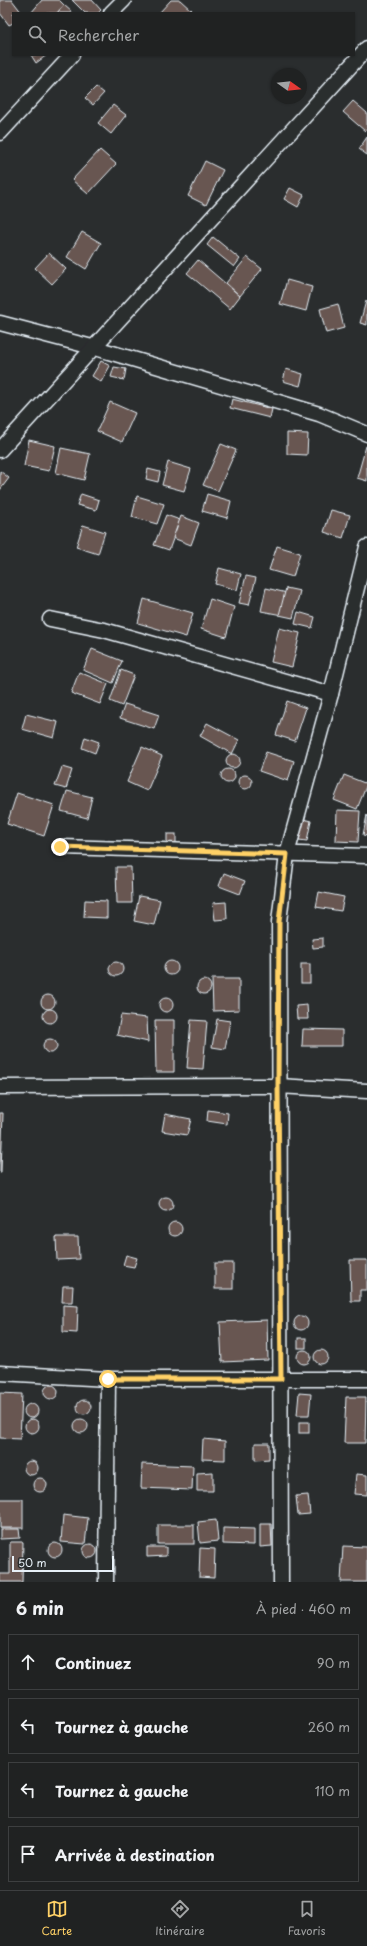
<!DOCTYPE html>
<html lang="fr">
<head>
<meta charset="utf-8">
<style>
  :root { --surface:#202222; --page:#282a2a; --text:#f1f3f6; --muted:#a2a4a5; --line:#3d3f40; --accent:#ffd166 }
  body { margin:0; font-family:"Playpen Sans",sans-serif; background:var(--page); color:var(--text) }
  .compass { position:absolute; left:271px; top:68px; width:36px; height:36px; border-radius:50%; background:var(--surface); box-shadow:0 1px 3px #0004; rotate:105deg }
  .scale { position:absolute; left:12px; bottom:10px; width:102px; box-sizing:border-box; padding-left:4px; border:2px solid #e8f1f8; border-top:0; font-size:11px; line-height:14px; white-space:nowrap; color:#e8f1f8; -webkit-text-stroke:3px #2a2d2e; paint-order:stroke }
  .stop { position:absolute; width:12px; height:12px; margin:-9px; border:3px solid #ffd166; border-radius:50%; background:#fff }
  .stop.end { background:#ffd166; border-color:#fff; box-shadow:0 1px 4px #0008 }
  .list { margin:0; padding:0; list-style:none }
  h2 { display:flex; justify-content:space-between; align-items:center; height:52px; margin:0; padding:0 16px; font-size:17px }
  h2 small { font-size:13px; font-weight:400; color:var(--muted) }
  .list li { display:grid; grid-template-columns:26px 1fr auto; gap:12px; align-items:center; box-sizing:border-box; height:56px; margin:0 8px 8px; padding:0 8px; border:1px solid var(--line); border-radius:0px }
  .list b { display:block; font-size:15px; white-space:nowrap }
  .list em { font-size:13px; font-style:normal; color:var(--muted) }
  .icon { flex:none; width:22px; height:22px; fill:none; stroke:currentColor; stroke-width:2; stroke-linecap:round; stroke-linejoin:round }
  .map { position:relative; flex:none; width:367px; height:1582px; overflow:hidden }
  .search { position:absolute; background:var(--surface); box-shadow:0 1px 3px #0004; left:12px; right:12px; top:12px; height:44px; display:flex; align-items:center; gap:10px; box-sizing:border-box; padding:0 14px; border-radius:0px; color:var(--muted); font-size:15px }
  .sheet { height:308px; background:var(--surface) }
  nav { display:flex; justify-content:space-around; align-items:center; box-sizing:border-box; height:56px; border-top:1px solid var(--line); background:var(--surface); font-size:11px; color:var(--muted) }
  nav a { display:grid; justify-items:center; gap:2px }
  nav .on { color:var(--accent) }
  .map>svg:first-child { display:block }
</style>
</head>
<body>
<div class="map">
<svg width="367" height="1582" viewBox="0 0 367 1582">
  <rect width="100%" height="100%" fill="#2a2d2e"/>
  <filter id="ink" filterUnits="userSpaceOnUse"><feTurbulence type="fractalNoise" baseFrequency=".025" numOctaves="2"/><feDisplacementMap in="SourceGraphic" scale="8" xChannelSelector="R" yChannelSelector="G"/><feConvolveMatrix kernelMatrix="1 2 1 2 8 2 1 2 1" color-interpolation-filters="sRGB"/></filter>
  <g filter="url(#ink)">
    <!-- building -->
    <g fill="#685751" stroke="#e8f1f8">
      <polygon points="0,0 12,0 22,13 13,13 13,23 9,25 0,13"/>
      <polygon points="42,0 59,0 64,5 57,13 31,13"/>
      <polygon points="72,0 92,0 101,10 98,13 85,13"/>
      <polygon points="171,0 180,0 191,10 188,13 159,13"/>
      <polygon points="64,5 73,13 57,13"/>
      <polygon points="31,55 47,55 36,63"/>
      <polygon points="96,87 104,93 93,105 85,98"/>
      <polygon points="353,101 367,113 367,128 365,131 343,112"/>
      <polygon points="113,105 126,115 111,134 98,123"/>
      <polygon points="367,137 367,155 359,149"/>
      <polygon points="100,150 116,164 88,194 72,180"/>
      <polygon points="205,161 223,170 206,205 188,196"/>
      <polygon points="290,188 304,195 298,207 284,199"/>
      <polygon points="82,232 101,243 86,269 67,257"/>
      <polygon points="213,237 240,259 234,267 207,245"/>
      <polygon points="49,253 66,269 52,284 35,268"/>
      <polygon points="247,257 262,269 240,296 226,283"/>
      <polygon points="198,260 240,296 230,309 187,273"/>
      <polygon points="287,280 312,287 306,311 280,304"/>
      <polygon points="366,301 367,301 367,325 360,323"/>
      <polygon points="338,304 344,328 326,333 320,309"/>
      <polygon points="101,361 110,366 101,382 92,376"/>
      <polygon points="114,367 126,369 124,380 111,377"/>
      <polygon points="286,369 303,374 300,386 283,381"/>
      <polygon points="232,399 272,409 270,418 230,408"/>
      <polygon points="110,402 135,413 122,442 97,431"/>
      <polygon points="287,433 308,434 307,455 287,454"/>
      <polygon points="29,440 55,446 49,471 24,466"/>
      <polygon points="221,444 236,450 218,491 203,485"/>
      <polygon points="366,446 367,446 367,481 357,478"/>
      <polygon points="61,448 90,454 84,480 56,473"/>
      <polygon points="168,462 191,469 184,491 162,485"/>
      <polygon points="148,469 160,472 158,482 146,479"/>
      <polygon points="0,471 9,478 0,490"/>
      <polygon points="81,494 99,500 96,510 77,505"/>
      <polygon points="207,494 231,501 227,518 202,511"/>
      <polygon points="137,496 164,504 157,524 132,517"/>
      <polygon points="331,510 350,515 343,538 324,532"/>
      <polygon points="166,515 180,520 169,550 154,545"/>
      <polygon points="181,516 199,523 191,545 173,538"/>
      <polygon points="83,525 105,532 98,554 76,547"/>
      <polygon points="277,546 300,553 293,577 269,570"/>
      <polygon points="219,568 241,574 237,590 215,584"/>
      <polygon points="246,576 256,578 249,605 239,603"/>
      <polygon points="266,588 287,593 282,615 261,611"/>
      <polygon points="286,588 300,591 293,618 279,615"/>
      <polygon points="144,599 193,613 186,637 138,623"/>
      <polygon points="210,599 234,607 226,637 201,629"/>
      <polygon points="298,612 315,617 312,628 295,624"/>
      <polygon points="279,628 300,633 292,667 271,662"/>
      <polygon points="92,649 122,661 113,683 83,670"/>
      <polygon points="121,670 134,675 122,706 110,701"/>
      <polygon points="79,672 108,684 100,704 71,693"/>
      <polygon points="287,701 306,708 295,741 276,735"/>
      <polygon points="125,704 159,715 154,729 120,718"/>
      <polygon points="26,714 58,722 54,738 22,729"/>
      <polygon points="207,723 239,740 232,754 200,736"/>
      <polygon points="85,737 99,742 95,753 82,748"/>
      <polygon points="142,747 162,756 147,791 127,782"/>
      <polygon points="266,752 294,761 288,781 259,771"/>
      <circle cx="233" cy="761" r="7"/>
      <polygon points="62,767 72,770 66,789 55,786"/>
      <circle cx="228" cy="776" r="7"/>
      <polygon points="344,775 367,784 357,809 334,800"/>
      <circle cx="245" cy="782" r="7"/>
      <polygon points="67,791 92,797 87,818 61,811"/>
      <polygon points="17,793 54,805 44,836 7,824"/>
      <polygon points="337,810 360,811 358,842 336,841"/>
      <polygon points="367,815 367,836 363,835"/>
      <polygon points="303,819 311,821 307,841 299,840"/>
      <rect x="167" y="834" width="9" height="11"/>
      <polygon points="116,867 131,867 132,903 117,903"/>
      <polygon points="224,873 245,881 240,894 219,886"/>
      <polygon points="319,892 344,897 341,911 316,907"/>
      <polygon points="139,896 160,900 154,925 134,921"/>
      <polygon points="85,900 107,901 107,918 84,917"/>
      <polygon points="226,902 227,919 215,920 213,903"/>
      <polygon points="323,938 323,947 313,948 312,939"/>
      <circle cx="171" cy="968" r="7"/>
      <circle cx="116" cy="969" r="7"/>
      <rect x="301" y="964" width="9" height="19"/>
      <polygon points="212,979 239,979 239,1010 213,1011"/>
      <circle cx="204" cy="987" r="7"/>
      <circle cx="48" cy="1002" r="7"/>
      <circle cx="166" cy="1005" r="7"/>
      <polygon points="307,1005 308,1019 297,1019 296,1006"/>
      <circle cx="50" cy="1016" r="7"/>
      <polygon points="121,1015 147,1018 148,1042 117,1035"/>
      <polygon points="217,1019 230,1021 225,1049 212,1047"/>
      <polygon points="155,1020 174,1020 174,1072 156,1072"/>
      <polygon points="191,1020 207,1021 203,1069 187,1068"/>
      <polygon points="303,1029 342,1030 342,1046 302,1046"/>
      <circle cx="50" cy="1046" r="7"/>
      <polygon points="208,1110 228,1113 227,1124 207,1121"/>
      <polygon points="0,1113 3,1113 1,1172 0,1172"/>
      <polygon points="165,1114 191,1119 187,1135 162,1131"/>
      <circle cx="166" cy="1204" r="7"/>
      <circle cx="175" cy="1229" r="7"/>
      <polygon points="56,1237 78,1237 79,1259 57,1260"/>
      <polygon points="126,1255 137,1258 134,1267 123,1265"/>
      <polygon points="350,1260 367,1260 367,1290 360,1290 360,1301 351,1301"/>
      <rect x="215" y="1263" width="18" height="26"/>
      <polygon points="63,1286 73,1286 72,1302 62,1302"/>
      <polygon points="63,1305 78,1306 77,1333 63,1332"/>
      <circle cx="301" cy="1323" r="7"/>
      <polygon points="267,1320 268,1360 222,1362 220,1322"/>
      <rect x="298" y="1338" width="8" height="10"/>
      <circle cx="304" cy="1357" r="7"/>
      <circle cx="321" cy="1357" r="7"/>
      <circle cx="51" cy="1392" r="7"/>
      <polygon points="0,1393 22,1394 20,1439 0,1438"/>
      <polygon points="299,1393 311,1394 309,1415 297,1415"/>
      <polygon points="346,1397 366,1397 365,1443 344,1443"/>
      <circle cx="84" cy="1407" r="7"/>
      <circle cx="31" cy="1411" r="7"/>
      <circle cx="32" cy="1426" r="7"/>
      <circle cx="81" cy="1426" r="7"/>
      <rect x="299" y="1422" width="10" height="11"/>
      <polygon points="203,1439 225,1441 225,1460 202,1459"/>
      <polygon points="255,1443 269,1443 269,1459 255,1460"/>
      <circle cx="31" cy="1468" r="7"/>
      <polygon points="142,1464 193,1466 192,1490 141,1488"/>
      <polygon points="213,1472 213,1491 197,1491 197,1473"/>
      <polygon points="356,1474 367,1475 367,1495 354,1494"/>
      <circle cx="40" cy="1485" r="7"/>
      <polygon points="308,1495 310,1514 298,1515 296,1496"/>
      <rect x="0" y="1499" width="23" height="29"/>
      <polygon points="63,1515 88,1518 85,1544 61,1542"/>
      <polygon points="216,1520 218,1541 200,1543 198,1522"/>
      <polygon points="260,1524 271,1524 272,1546 260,1547"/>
      <rect x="158" y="1525" width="36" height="19"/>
      <polygon points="223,1528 254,1529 254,1545 223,1544"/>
      <polygon points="0,1529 19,1529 20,1538 0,1539"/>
      <polygon points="10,1542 23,1542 22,1582 0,1582 0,1574 10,1574"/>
      <circle cx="55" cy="1550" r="7"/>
      <circle cx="90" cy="1551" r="7"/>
      <polygon points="343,1546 367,1547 367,1582 341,1582"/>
      <polygon points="147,1547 166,1547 166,1556 147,1557"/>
      <polygon points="200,1548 215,1549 214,1578 199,1577"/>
    </g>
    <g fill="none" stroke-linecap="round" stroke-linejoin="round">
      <defs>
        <g id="minor">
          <polyline points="111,13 124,0"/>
          <polyline points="0,133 72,55"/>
          <polyline points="0,323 92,347 319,414 367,434"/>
          <polyline points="0,450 367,48"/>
          <polyline points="50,619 104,630 331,694"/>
          <polyline points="61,847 367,856"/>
          <polyline points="0,1087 278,1086 367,1091"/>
          <polyline points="0,1373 108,1379 367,1379"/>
          <polyline points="106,1582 108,1379"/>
          <polyline points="281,1582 279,922 287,854 331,694 367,547"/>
        </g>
      </defs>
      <!-- minor casing -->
      <use href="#minor" stroke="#e8f1f8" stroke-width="17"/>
      <!-- minor -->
      <use href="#minor" stroke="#2a2d2e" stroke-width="14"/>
    </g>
  </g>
  <g fill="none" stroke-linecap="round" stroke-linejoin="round" filter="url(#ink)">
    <!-- route -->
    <polyline stroke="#ffd166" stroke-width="5" points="60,847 287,854 279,922 278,1086 281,1379 108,1379"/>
  </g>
</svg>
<svg class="compass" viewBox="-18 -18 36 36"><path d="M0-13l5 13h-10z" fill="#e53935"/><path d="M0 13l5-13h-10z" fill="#a2a4a5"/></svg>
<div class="scale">50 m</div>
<div class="stop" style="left:108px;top:1379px"></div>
<div class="stop end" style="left:60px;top:847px"></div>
<div class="search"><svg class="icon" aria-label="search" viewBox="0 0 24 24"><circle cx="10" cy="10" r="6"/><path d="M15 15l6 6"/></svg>Rechercher</div>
</div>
<section class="sheet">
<h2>6 min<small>À pied · 460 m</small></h2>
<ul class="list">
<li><svg class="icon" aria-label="ahead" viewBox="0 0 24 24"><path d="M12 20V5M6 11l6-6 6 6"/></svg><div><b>Continuez</b></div><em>90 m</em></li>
<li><svg class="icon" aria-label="left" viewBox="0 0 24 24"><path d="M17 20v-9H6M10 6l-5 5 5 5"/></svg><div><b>Tournez à gauche</b></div><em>260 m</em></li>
<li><svg class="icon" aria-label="left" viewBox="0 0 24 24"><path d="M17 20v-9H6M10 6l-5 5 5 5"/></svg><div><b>Tournez à gauche</b></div><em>110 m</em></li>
<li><svg class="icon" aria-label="arrive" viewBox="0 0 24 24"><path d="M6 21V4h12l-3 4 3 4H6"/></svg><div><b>Arrivée à destination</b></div></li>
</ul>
</section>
<nav>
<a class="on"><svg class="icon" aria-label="map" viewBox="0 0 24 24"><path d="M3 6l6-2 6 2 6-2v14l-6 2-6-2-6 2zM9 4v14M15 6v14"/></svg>Carte</a>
<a><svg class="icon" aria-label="directions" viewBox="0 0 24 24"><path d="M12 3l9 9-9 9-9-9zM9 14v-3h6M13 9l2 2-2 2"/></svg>Itinéraire</a>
<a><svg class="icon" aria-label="saved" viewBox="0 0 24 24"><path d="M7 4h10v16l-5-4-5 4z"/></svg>Favoris</a>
</nav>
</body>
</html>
